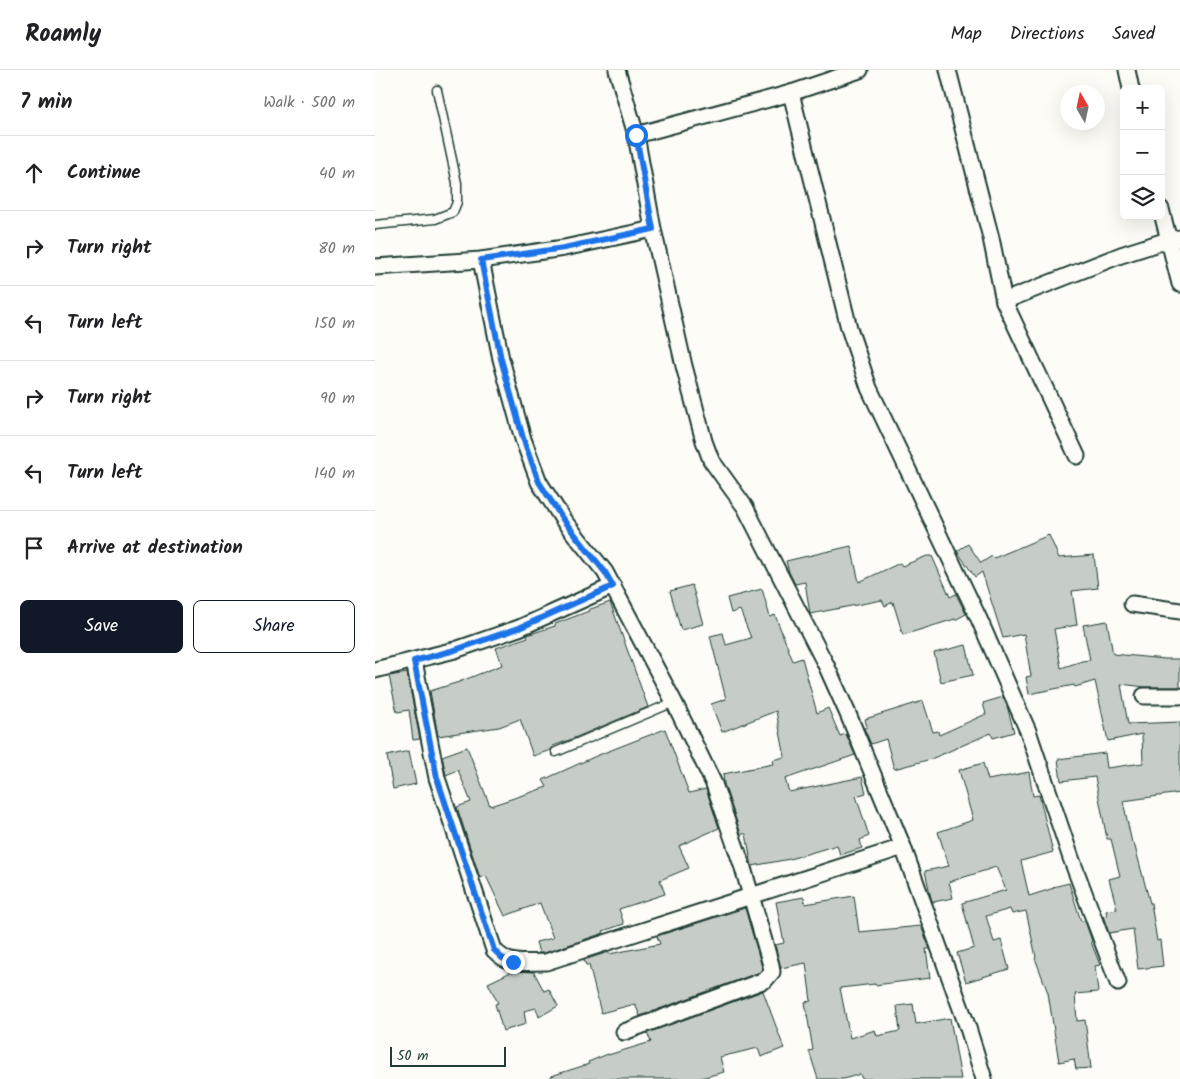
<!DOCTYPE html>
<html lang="en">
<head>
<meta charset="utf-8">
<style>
  :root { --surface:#fff; --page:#f2f2f2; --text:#202124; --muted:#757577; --line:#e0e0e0; --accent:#111827 }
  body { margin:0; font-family:Kalam,sans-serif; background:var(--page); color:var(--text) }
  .controls { position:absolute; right:15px; top:15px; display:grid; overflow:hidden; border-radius:8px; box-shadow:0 5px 20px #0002 }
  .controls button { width:45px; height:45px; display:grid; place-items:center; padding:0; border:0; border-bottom:1px solid var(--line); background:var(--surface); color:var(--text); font:25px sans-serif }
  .compass { position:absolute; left:685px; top:15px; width:45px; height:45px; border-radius:50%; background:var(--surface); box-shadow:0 5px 20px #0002; rotate:351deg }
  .scale { position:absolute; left:15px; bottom:12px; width:116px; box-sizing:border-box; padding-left:5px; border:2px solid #1f3d34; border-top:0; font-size:14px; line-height:18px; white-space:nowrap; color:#1f3d34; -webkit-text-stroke:4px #fdfcf7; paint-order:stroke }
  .stop { position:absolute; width:15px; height:15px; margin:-11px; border:4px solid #1a73e8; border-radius:50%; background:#fff }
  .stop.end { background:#1a73e8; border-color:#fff; box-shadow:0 1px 5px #0008 }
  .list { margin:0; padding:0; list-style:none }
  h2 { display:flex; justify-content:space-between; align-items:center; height:65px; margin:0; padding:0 20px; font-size:21px }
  h2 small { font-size:16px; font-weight:400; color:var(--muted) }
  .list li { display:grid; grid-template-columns:32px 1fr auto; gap:15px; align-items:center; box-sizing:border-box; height:75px; padding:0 20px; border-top:1px solid var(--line) }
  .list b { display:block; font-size:19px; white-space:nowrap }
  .list em { font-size:16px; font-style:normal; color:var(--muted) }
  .actions { display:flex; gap:10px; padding:15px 20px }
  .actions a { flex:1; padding:11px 0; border:1px solid var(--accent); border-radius:8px; text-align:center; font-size:18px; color:var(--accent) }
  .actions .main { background:var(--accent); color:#fff }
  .icon { flex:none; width:28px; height:28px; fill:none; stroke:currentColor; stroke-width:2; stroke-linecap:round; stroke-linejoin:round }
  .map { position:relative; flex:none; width:805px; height:1009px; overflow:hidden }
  header { display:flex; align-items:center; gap:30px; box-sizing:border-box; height:70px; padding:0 25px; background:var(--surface); border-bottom:1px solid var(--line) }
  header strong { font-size:24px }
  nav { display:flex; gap:28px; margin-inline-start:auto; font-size:18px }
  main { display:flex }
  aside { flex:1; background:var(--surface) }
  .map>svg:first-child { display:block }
</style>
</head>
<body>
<header>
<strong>Roamly</strong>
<nav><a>Map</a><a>Directions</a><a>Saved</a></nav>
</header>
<main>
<aside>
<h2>7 min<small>Walk · 500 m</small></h2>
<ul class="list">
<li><svg class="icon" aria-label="ahead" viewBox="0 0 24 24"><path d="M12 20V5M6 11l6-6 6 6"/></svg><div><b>Continue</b></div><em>40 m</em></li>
<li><svg class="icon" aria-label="right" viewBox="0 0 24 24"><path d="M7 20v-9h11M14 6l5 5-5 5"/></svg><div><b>Turn right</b></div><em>80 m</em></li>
<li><svg class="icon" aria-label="left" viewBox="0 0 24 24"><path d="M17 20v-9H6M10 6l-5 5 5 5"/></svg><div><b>Turn left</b></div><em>150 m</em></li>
<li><svg class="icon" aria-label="right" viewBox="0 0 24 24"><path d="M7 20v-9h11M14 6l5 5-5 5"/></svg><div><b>Turn right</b></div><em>90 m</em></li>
<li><svg class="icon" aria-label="left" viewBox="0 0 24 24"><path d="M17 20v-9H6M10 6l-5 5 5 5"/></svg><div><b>Turn left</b></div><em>140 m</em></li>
<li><svg class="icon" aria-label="arrive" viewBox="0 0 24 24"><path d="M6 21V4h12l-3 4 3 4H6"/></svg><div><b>Arrive at destination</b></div></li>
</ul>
<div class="actions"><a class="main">Save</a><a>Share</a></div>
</aside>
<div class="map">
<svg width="805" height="1009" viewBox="0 0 805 1009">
  <rect width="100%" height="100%" fill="#fdfcf7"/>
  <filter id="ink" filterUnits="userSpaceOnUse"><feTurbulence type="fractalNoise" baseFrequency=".02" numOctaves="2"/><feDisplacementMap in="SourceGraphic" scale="10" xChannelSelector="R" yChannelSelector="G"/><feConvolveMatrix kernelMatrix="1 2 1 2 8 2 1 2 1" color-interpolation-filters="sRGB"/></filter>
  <g filter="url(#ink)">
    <!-- building -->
    <g fill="#c6cdc7" stroke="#1f3d34">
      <polygon points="674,465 684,488 719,485 723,518 697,521 702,555 679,559 686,598 707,591 715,590 708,555 732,551 738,584 790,589 805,589 805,617 770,617 746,614 753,654 805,652 805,723 748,731 757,773 759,773 775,833 776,833 782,871 785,870 788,896 763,899 758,859 734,863 728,846 732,845 731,841 742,839 734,809 745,806 736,769 732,769 720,707 686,711 683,689 730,683 732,698 768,693 767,664 733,671 720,611 700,617 699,615 654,624 651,607 656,606 649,564 628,568 607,502 600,507 582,481 593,474 606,493 617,486 619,488"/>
      <polygon points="476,476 484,512 525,493 527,496 552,486 557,486 575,527 581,524 591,544 580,550 580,549 528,565 518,532 510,536 507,530 435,544 430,512 420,514 414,502 411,491"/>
      <polygon points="317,515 328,554 306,560 295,521"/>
      <polygon points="387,519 395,547 400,545 418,591 427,588 442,643 453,638 465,666 471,664 480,685 410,709 414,722 487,707 491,723 481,726 494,766 485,770 487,778 465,785 462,775 415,789 377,796 371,764 366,764 349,714 348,704 398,694 397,690 410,687 401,641 347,662 336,634 351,629 335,566 348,563 351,575 376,568 365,540 356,543 352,528"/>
      <polygon points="235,532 273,637 192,671 178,676 176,680 158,686 145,649 124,657 63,666 55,621 84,612 127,595 121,578 153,567 152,565 180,556 180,554 214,541 213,540"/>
      <polygon points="591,575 598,605 566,612 559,583"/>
      <polygon points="32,603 45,669 38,670 34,640 22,642 14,606"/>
      <polygon points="628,627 632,636 639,662 618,668 616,663 556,689 519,699 511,669 496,674 489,658 492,657 490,649 548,631 558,662 563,661 564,665 611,644 608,633"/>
      <polygon points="290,659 314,723 331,719 344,758 304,776 314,798 285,810 290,824 244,839 249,854 228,861 229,863 169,883 164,883 161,872 178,868 165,833 130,846 111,806 105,808 82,737 96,732 83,700 71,705 67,686 92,677 115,736 172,717 168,710 221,686"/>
      <polygon points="34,681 41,714 18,719 12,686"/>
      <polygon points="608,693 613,710 654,702 658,726 664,725 678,782 646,791 654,826 679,818 678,817 694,813 706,851 710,851 717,871 716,872 725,895 720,896 723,922 700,924 702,951 710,950 716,998 701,999 699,989 684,992 673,923 660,888 661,887 651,841 637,844 635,839 611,846 619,872 626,870 634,899 591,912 582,883 599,878 587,833 631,820 621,797 574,812 578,828 558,832 556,828 550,801 574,796 563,762 598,750 584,700"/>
      <polygon points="479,826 484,862 546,856 555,879 551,879 555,908 500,915 500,914 465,918 475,968 500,960 502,966 525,961 522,936 538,934 541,954 575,948 586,1009 487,1009 485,1004 469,1009 443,1009 434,981 438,980 430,932 436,931 431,893 406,898 400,875 409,873 401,832 429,827 430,834"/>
      <polygon points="370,838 387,897 387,899 385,902 265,946 260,934 226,943 214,895 211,895 209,890 234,882 234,884 285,874 282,866"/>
      <polygon points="140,901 159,902 169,921 174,919 183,936 164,947 161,938 149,941 151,954 128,961 120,934 123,933 113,913 136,902 137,903"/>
      <polygon points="388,921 409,978 386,987 383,978 345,987 349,1002 322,1009 177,1009 176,1006 214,994 213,992 233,984 233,985 276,972 272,963"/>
    </g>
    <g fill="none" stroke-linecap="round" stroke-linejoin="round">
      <defs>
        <g id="service">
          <polyline points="0,155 60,149 78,142 82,132 82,113 62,20"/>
          <polyline points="181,682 299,632"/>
        </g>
        <g id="minor">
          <polyline points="242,0 261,65 278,159 309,296 329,371 336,390 370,437 451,595 473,644 528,777 593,958 609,1009"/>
          <polyline points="573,0 616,168 629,231 702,386"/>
          <polyline points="752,0 756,19"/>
          <polyline points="416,23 474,258 494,318 604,549 653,661 696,788 743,913"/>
          <polyline points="261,65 416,23 485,0"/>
          <polyline points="786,139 805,214"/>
          <polyline points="106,190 126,289 148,369 164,412 189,451 230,502 299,632 339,714 368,798 396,895 397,902 390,910 249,962"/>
          <polyline points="0,197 106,190 189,178 278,159"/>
          <polyline points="629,231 746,185 793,170 805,168"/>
          <polyline points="757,534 805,541"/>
          <path d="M39,591L62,708L119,880C135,897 149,892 171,892L528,777"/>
          <polyline points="0,600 80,580 144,558 238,516"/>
          <polyline points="769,626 805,626"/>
        </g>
      </defs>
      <!-- service casing -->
      <use href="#service" stroke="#1f3d34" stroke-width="11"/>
      <!-- minor casing -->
      <use href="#minor" stroke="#1f3d34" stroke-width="19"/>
      <!-- service -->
      <use href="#service" stroke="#fdfcf7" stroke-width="8"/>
      <!-- minor -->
      <use href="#minor" stroke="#fdfcf7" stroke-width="15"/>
    </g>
  </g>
  <g fill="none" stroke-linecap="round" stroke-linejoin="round" filter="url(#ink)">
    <!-- route -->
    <polyline stroke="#1a73e8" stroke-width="6" points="138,892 127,888 119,880 62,708 39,591 80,580 144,558 238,516 230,502 189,451 164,412 148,368 126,289 106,190 189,178 278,159 261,65"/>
  </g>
</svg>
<div class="controls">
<button>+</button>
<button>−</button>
<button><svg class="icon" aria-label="layers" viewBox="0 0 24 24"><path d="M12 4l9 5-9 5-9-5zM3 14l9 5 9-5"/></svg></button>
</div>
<svg class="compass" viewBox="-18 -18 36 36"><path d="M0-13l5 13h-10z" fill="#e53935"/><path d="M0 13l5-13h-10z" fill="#757577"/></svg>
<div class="scale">50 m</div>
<div class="stop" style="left:261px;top:65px"></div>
<div class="stop end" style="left:138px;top:892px"></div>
</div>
</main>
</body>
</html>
